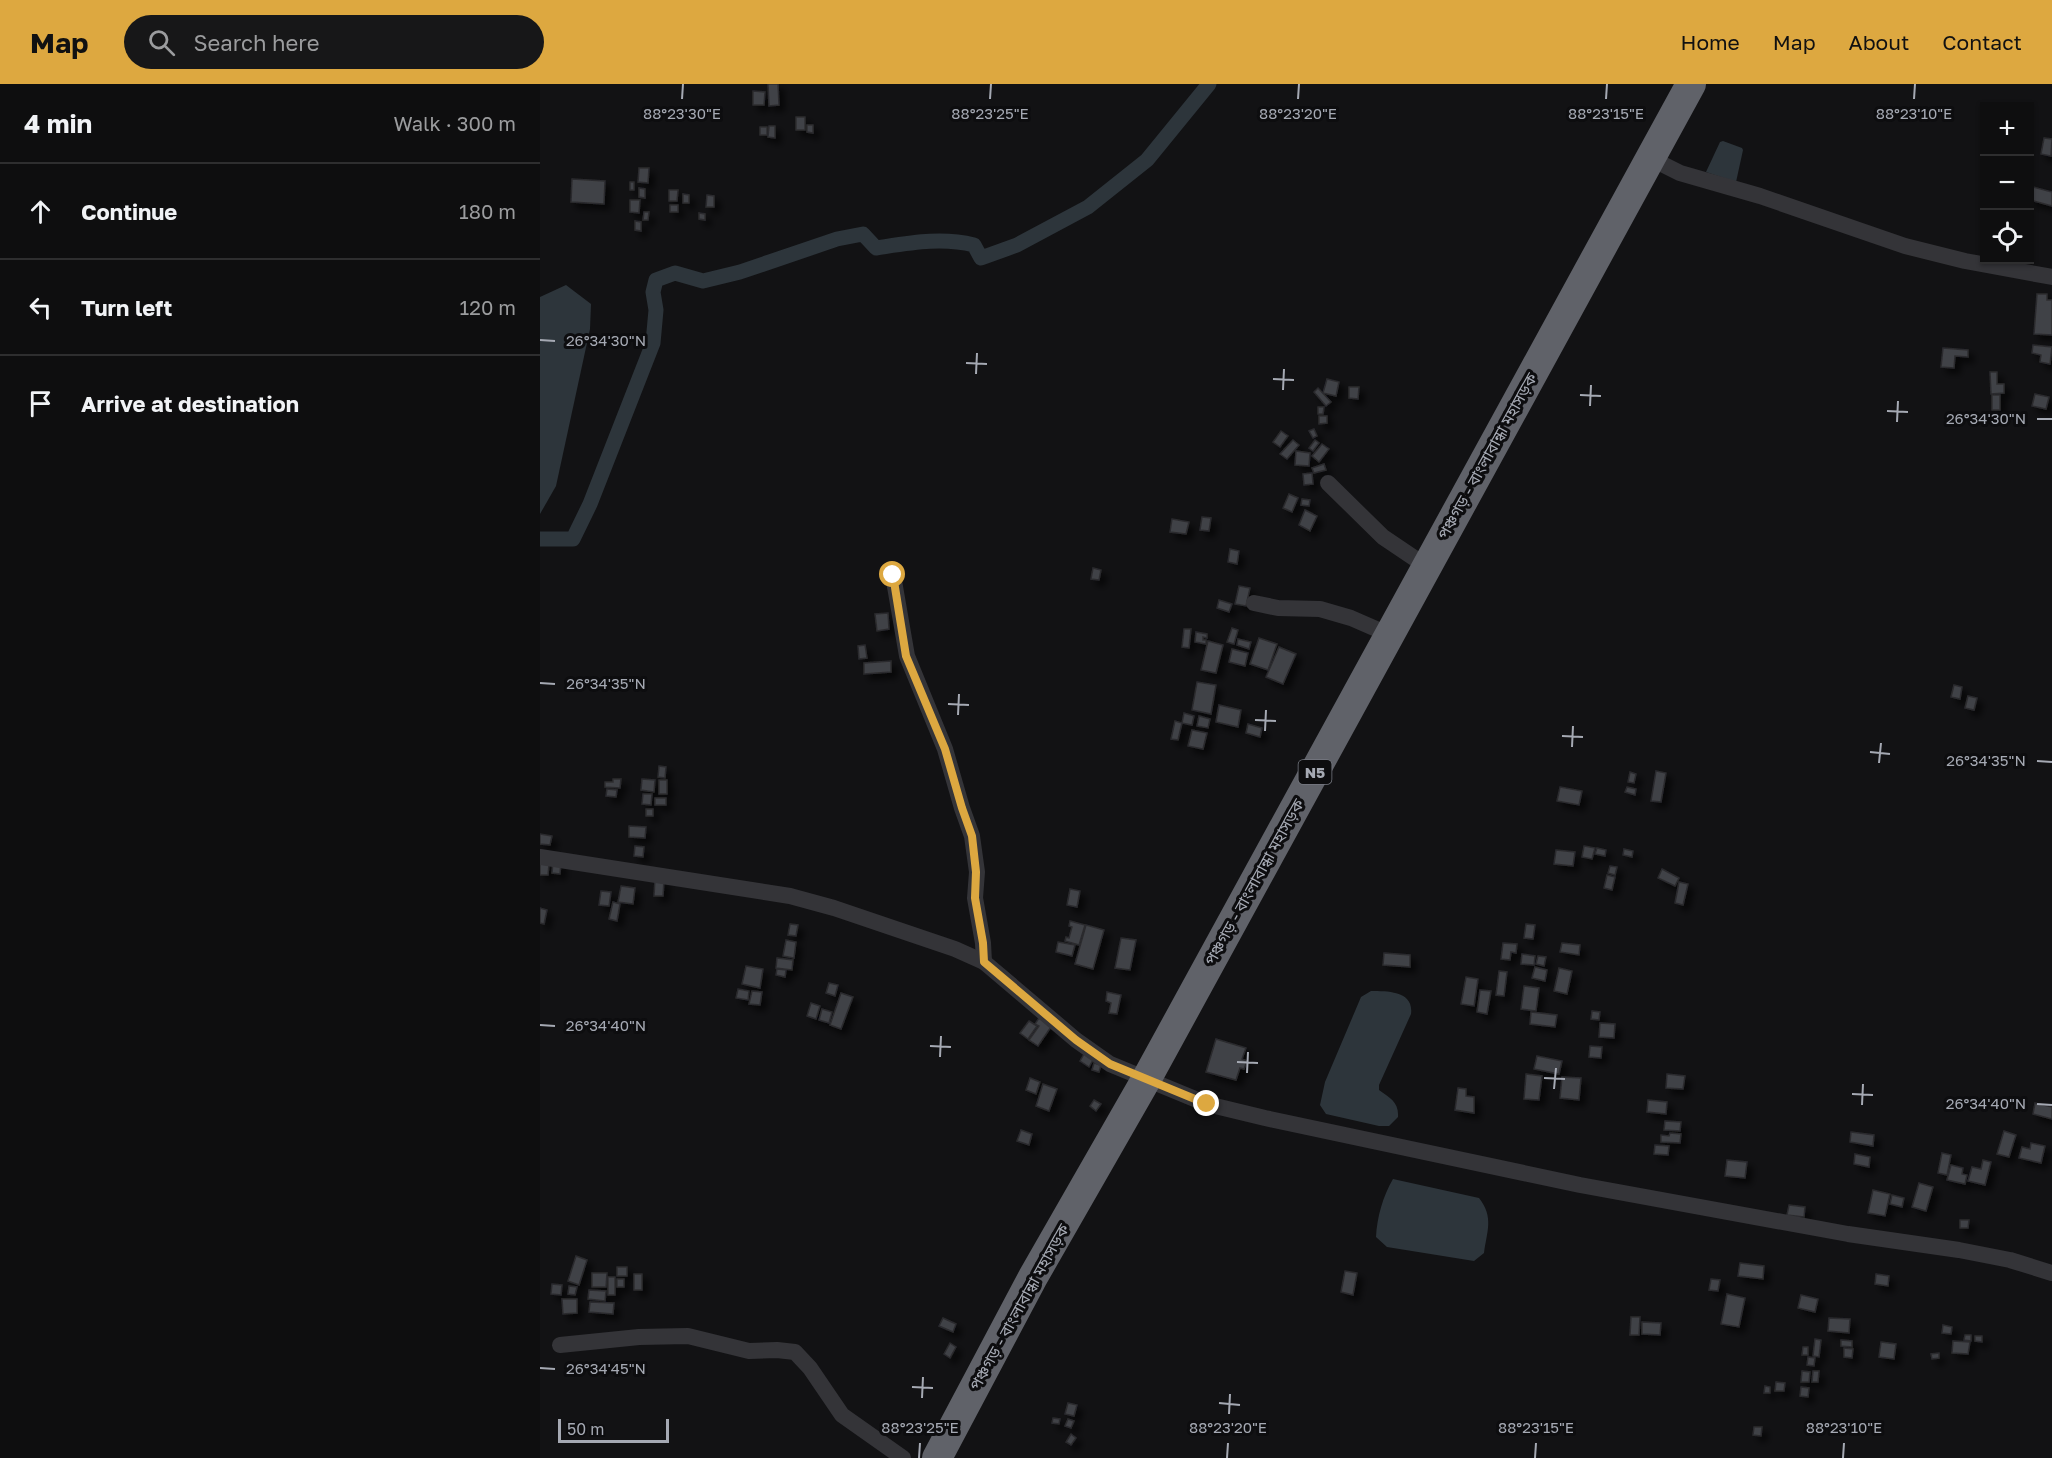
<!DOCTYPE html>
<html lang="en">
<head>
<meta charset="utf-8">
<style>
  :root { --surface:#0e0e0f; --page:#171718; --text:#f1f3f6; --muted:#9b9c9e; --line:#2e2e2f; --accent:#dda840 }
  body { margin:0; font-family:"Golos Text","Noto Sans Bengali",sans-serif; background:var(--page); color:var(--text) }
  .controls { position:absolute; right:18px; top:18px; display:grid; overflow:hidden; border-radius:0px; box-shadow:0 2px 4px #0004 }
  .controls button { width:54px; height:54px; display:grid; place-items:center; padding:0; border:0; border-bottom:2px solid var(--line); background:var(--surface); color:var(--text); font:30px sans-serif }
  .scale { position:absolute; left:18px; bottom:15px; width:111px; box-sizing:border-box; padding-left:6px; border:3px solid #a5a9b3; border-top:0; font-size:16px; line-height:21px; white-space:nowrap; color:#a5a9b3; -webkit-text-stroke:4px #0d0d0f; paint-order:stroke }
  .stop { position:absolute; width:18px; height:18px; margin:-14px; border:4px solid #dda840; border-radius:50%; background:#fff }
  .stop.end { background:#dda840; border-color:#fff; box-shadow:0 2px 6px #0008 }
  .list { margin:0; padding:0; list-style:none }
  h2 { display:flex; justify-content:space-between; align-items:center; height:78px; margin:0; padding:0 24px; font-size:26px }
  h2 small { font-size:20px; font-weight:400; color:var(--muted) }
  .list li { display:grid; grid-template-columns:39px 1fr auto; gap:18px; align-items:center; box-sizing:border-box; height:96px; padding:0 24px; border-top:2px solid var(--line) }
  .list b { display:block; font-size:22px; white-space:nowrap }
  .list em { font-size:20px; font-style:normal; color:var(--muted) }
  .icon { flex:none; width:33px; height:33px; fill:none; stroke:currentColor; stroke-width:2; stroke-linecap:round; stroke-linejoin:round }
  .map { position:relative; flex:none; width:1512px; height:1374px; overflow:hidden }
  header { display:flex; align-items:center; gap:36px; box-sizing:border-box; height:84px; padding:0 30px; background:var(--accent); color:#111 }
  header strong { font-size:28px }
  nav { display:flex; gap:33px; margin-inline-start:auto; font-size:21px }
  .search { width:420px; height:54px; background:var(--page); display:flex; align-items:center; gap:15px; box-sizing:border-box; padding:0 21px; border-radius:33px; color:var(--muted); font-size:22px }
  main { display:flex }
  aside { flex:1; background:var(--surface) }
  .map>svg:first-child { display:block }
</style>
</head>
<body>
<header>
<strong>Map</strong>
<div class="search"><svg class="icon" aria-label="search" viewBox="0 0 24 24"><circle cx="10" cy="10" r="6"/><path d="M15 15l6 6"/></svg>Search here</div>
<nav><a>Home</a><a>Map</a><a>About</a><a>Contact</a></nav>
</header>
<main>
<aside>
<h2>4 min<small>Walk · 300 m</small></h2>
<ul class="list">
<li><svg class="icon" aria-label="ahead" viewBox="0 0 24 24"><path d="M12 20V5M6 11l6-6 6 6"/></svg><div><b>Continue</b></div><em>180 m</em></li>
<li><svg class="icon" aria-label="left" viewBox="0 0 24 24"><path d="M17 20v-9H6M10 6l-5 5 5 5"/></svg><div><b>Turn left</b></div><em>120 m</em></li>
<li><svg class="icon" aria-label="arrive" viewBox="0 0 24 24"><path d="M6 21V4h12l-3 4 3 4H6"/></svg><div><b>Arrive at destination</b></div></li>
</ul>
</aside>
<div class="map">
<svg width="1512" height="1374" viewBox="0 0 1512 1374">
  <defs>
    <filter id="shadow"><feDropShadow dx="5.5" dy="5.5" stdDeviation="3" flood-color="#0009"/></filter>
  </defs>
  <rect width="100%" height="100%" fill="#121214"/>
  <!-- water -->
  <g fill="#2d353b">
    <polygon points="1183,57 1202,64 1203,66 1196,98 1166,88 1180,58"/>
    <polygon points="26,201 51,220 50,245 16,402 0,430 0,213"/>
    <path d="M831,907C848,907 874,907 871,930L839,1001V1006C850,1014 859,1018 858,1033L849,1042H839L786,1030L780,1021L785,998L821,913Z"/>
    <path d="M853,1095L939,1114C954,1133 947,1147 944,1169L934,1177L847,1163L836,1153C837,1133 843,1112 853,1095Z"/>
  </g>
  <g fill="none" stroke-linecap="round" stroke-linejoin="round">
    <!-- canal -->
    <path stroke="#2d353b" stroke-width="15" d="M0,455H33L50,420L113,259L116,226L113,208L116,196L135,189L163,197L200,188L297,155L323,150L336,164C370,159 401,153 434,161L441,174L477,161L548,123L607,76L669,0"/>
  </g>
  <!-- building -->
  <g fill="#414246" stroke="#2c2c2f" stroke-width="1.5" filter="url(#shadow)">
    <polygon points="228,0 238,0 239,21 229,22"/>
    <polygon points="213,7 225,8 224,21 213,21"/>
    <rect x="256" y="33" width="9" height="13"/>
    <polygon points="267,41 273,41 273,49 267,48"/>
    <polygon points="229,42 235,42 235,54 228,53"/>
    <rect x="220" y="43" width="7" height="8"/>
    <polygon points="1504,54 1512,55 1511,72 1501,70"/>
    <polygon points="99,84 109,84 108,99 98,98"/>
    <polygon points="32,95 65,97 64,120 31,118"/>
    <rect x="90" y="98" width="4" height="8"/>
    <polygon points="1493,103 1512,108 1512,122 1490,116"/>
    <polygon points="99,104 105,105 105,114 99,113"/>
    <polygon points="129,106 138,106 137,117 129,117"/>
    <polygon points="143,110 149,111 149,119 143,119"/>
    <polygon points="167,111 174,112 174,123 166,123"/>
    <polygon points="90,116 100,116 99,129 90,128"/>
    <rect x="130" y="121" width="8" height="7"/>
    <polygon points="104,128 109,128 108,136 103,136"/>
    <polygon points="159,129 165,130 165,136 159,135"/>
    <polygon points="95,137 101,138 101,147 95,146"/>
    <polygon points="1497,210 1507,210 1507,216 1512,216 1512,251 1494,250"/>
    <polygon points="1493,261 1512,263 1510,280 1500,278 1501,271 1492,269"/>
    <polygon points="1403,264 1428,266 1428,273 1415,272 1414,284 1401,283"/>
    <polygon points="1450,288 1457,288 1457,300 1464,300 1464,309 1451,310"/>
    <polygon points="787,295 799,298 796,312 783,309"/>
    <polygon points="809,303 819,303 818,315 809,314"/>
    <polygon points="778,304 791,318 786,322 774,308"/>
    <polygon points="1495,310 1509,313 1506,325 1492,322"/>
    <rect x="1452" y="311" width="8" height="15"/>
    <polygon points="778,323 784,323 783,330 778,330"/>
    <polygon points="779,332 787,332 787,339 779,340"/>
    <polygon points="774,345 777,352 773,354 769,347"/>
    <polygon points="741,347 748,352 740,363 733,358"/>
    <polygon points="753,356 759,361 747,375 740,370"/>
    <polygon points="775,356 779,359 773,367 769,364"/>
    <polygon points="782,360 789,365 779,378 772,372"/>
    <polygon points="756,367 770,369 769,382 755,381"/>
    <polygon points="784,380 786,386 774,389 772,384"/>
    <polygon points="772,389 773,400 764,401 763,390"/>
    <polygon points="749,410 758,414 752,428 743,424"/>
    <polygon points="762,415 770,416 769,422 761,421"/>
    <polygon points="765,426 777,432 770,447 759,441"/>
    <polygon points="662,433 671,434 669,447 660,446"/>
    <polygon points="632,435 649,438 646,450 630,448"/>
    <polygon points="690,465 699,467 697,480 688,478"/>
    <polygon points="553,484 561,486 559,496 551,495"/>
    <polygon points="699,502 710,504 706,522 695,520"/>
    <polygon points="679,516 692,520 689,528 677,524"/>
    <polygon points="348,529 349,545 337,547 335,530"/>
    <polygon points="692,544 698,546 694,560 687,558"/>
    <polygon points="644,545 651,545 649,564 642,563"/>
    <polygon points="656,548 667,550 667,554 663,553 663,556 666,556 666,560 655,558"/>
    <polygon points="719,554 737,560 728,586 710,580"/>
    <polygon points="698,555 711,558 709,565 697,561"/>
    <polygon points="668,557 683,561 676,589 661,586"/>
    <polygon points="325,561 327,574 319,575 318,562"/>
    <polygon points="739,563 756,570 743,600 726,593"/>
    <polygon points="692,565 708,569 705,582 689,578"/>
    <polygon points="351,577 351,588 324,590 324,579"/>
    <polygon points="657,598 676,601 671,630 652,626"/>
    <polygon points="1414,601 1422,603 1420,615 1411,613"/>
    <polygon points="1428,612 1437,614 1434,626 1425,624"/>
    <polygon points="679,621 701,626 698,643 676,638"/>
    <polygon points="644,629 654,632 652,641 642,639"/>
    <polygon points="659,632 670,635 668,644 657,642"/>
    <polygon points="635,637 642,639 638,656 631,655"/>
    <polygon points="708,640 722,644 720,653 706,649"/>
    <polygon points="652,646 667,649 663,665 648,662"/>
    <polygon points="119,682 126,683 125,694 118,693"/>
    <polygon points="1116,687 1126,689 1121,718 1111,717"/>
    <polygon points="1090,688 1096,690 1094,699 1088,698"/>
    <polygon points="73,695 81,695 80,704 65,703 65,698 73,698"/>
    <polygon points="102,695 115,696 114,708 101,706"/>
    <rect x="119" y="696" width="8" height="14"/>
    <polygon points="1020,703 1042,707 1039,721 1017,717"/>
    <polygon points="1087,703 1096,705 1095,711 1085,708"/>
    <polygon points="67,705 77,706 76,713 66,712"/>
    <polygon points="103,710 112,710 111,721 102,720"/>
    <rect x="115" y="714" width="11" height="7"/>
    <rect x="106" y="725" width="7" height="7"/>
    <polygon points="89,742 106,743 105,754 89,753"/>
    <polygon points="0,750 12,752 10,761 0,760"/>
    <polygon points="95,762 104,763 103,773 94,772"/>
    <polygon points="1044,762 1055,764 1052,775 1042,773"/>
    <polygon points="1057,764 1066,766 1065,772 1055,770"/>
    <polygon points="1084,765 1093,767 1092,773 1083,771"/>
    <polygon points="1016,766 1035,768 1033,782 1014,780"/>
    <polygon points="13,778 21,778 20,790 12,789"/>
    <polygon points="0,780 9,780 8,791 0,791"/>
    <polygon points="1070,782 1077,783 1075,791 1068,789"/>
    <polygon points="1122,785 1139,794 1135,802 1118,794"/>
    <polygon points="1067,791 1075,793 1072,806 1064,804"/>
    <polygon points="115,795 124,796 123,812 114,812"/>
    <polygon points="1139,798 1148,800 1143,821 1135,819"/>
    <polygon points="81,802 95,804 93,820 78,818"/>
    <polygon points="530,805 540,807 537,823 527,821"/>
    <polygon points="61,807 71,808 69,822 59,821"/>
    <polygon points="73,818 80,820 77,837 69,835"/>
    <polygon points="0,824 7,826 4,840 0,839"/>
    <polygon points="530,837 545,841 539,861 525,857 526,853 529,854 532,843 529,842"/>
    <polygon points="250,840 258,841 256,852 248,851"/>
    <polygon points="986,840 995,841 993,855 984,854"/>
    <polygon points="546,841 564,846 553,885 535,880"/>
    <polygon points="581,854 596,856 590,886 575,884"/>
    <polygon points="246,856 256,858 254,874 243,872"/>
    <polygon points="518,858 535,861 532,872 516,868"/>
    <polygon points="963,859 977,860 976,869 971,868 970,876 961,875"/>
    <polygon points="1022,859 1040,861 1039,871 1020,868"/>
    <polygon points="844,869 870,871 870,883 843,881"/>
    <polygon points="982,870 995,872 994,881 981,880"/>
    <polygon points="998,872 1006,873 1004,882 996,880"/>
    <polygon points="237,874 253,876 252,886 236,884"/>
    <polygon points="206,882 223,885 220,904 202,900"/>
    <polygon points="995,883 1007,886 1005,897 992,894"/>
    <polygon points="1019,884 1032,887 1027,910 1014,907"/>
    <polygon points="237,885 246,886 245,893 236,891"/>
    <polygon points="959,887 967,888 964,912 956,911"/>
    <polygon points="926,893 938,895 934,922 921,920"/>
    <polygon points="289,899 298,901 295,912 286,909"/>
    <polygon points="984,902 999,904 996,927 981,925"/>
    <polygon points="198,905 209,907 208,916 196,914"/>
    <polygon points="940,906 951,907 947,930 937,928"/>
    <polygon points="212,907 222,908 220,921 209,920"/>
    <polygon points="567,908 581,911 577,930 569,929 571,919 566,917"/>
    <polygon points="301,909 313,913 301,945 290,941"/>
    <polygon points="271,919 280,922 276,935 267,932"/>
    <polygon points="282,925 292,928 289,939 279,936"/>
    <polygon points="1052,927 1060,928 1059,936 1051,935"/>
    <polygon points="991,928 1017,931 1015,943 990,940"/>
    <polygon points="499,934 511,943 498,962 489,956 499,942 495,940"/>
    <polygon points="489,937 497,942 488,955 480,949"/>
    <polygon points="1060,939 1075,940 1074,954 1059,953"/>
    <polygon points="676,955 706,964 702,975 707,977 704,985 700,984 696,996 666,988"/>
    <polygon points="1050,962 1062,963 1061,974 1049,973"/>
    <polygon points="544,970 553,976 549,983 540,977"/>
    <polygon points="997,972 1022,977 1019,990 994,985"/>
    <polygon points="554,979 561,981 559,988 552,986"/>
    <polygon points="986,990 1002,992 999,1016 984,1015"/>
    <polygon points="1127,990 1145,992 1143,1005 1126,1004"/>
    <polygon points="1022,993 1041,994 1039,1016 1020,1014"/>
    <polygon points="490,994 500,998 496,1010 486,1006"/>
    <polygon points="503,1000 517,1005 509,1027 496,1022"/>
    <polygon points="918,1004 926,1005 926,1012 934,1013 934,1029 915,1026"/>
    <polygon points="554,1016 561,1020 556,1027 550,1022"/>
    <polygon points="1108,1016 1127,1018 1126,1030 1107,1028"/>
    <polygon points="1495,1019 1512,1023 1512,1035 1493,1030"/>
    <polygon points="1125,1037 1141,1038 1140,1047 1124,1046"/>
    <polygon points="481,1046 492,1050 489,1061 477,1057"/>
    <polygon points="1464,1047 1476,1051 1469,1073 1457,1070"/>
    <polygon points="1311,1048 1334,1051 1333,1062 1310,1058"/>
    <polygon points="1130,1049 1141,1050 1140,1059 1121,1058 1121,1051 1129,1052"/>
    <polygon points="1491,1059 1505,1062 1501,1079 1479,1074 1482,1063 1490,1065"/>
    <polygon points="1115,1061 1129,1062 1128,1071 1114,1070"/>
    <polygon points="1402,1069 1411,1071 1407,1091 1398,1089"/>
    <polygon points="1315,1070 1330,1073 1329,1083 1314,1080"/>
    <polygon points="1187,1076 1207,1078 1205,1094 1185,1092"/>
    <polygon points="1443,1076 1451,1078 1445,1101 1428,1097 1432,1083 1441,1085"/>
    <polygon points="1411,1081 1423,1084 1422,1090 1427,1091 1425,1100 1407,1096"/>
    <polygon points="1379,1099 1393,1103 1386,1127 1372,1123"/>
    <polygon points="1333,1106 1350,1110 1345,1132 1328,1129"/>
    <polygon points="1352,1111 1364,1114 1362,1123 1350,1120"/>
    <polygon points="1249,1121 1265,1123 1264,1133 1247,1131"/>
    <polygon points="1420,1136 1429,1136 1428,1144 1420,1144"/>
    <polygon points="36,1172 47,1176 39,1201 28,1197"/>
    <polygon points="1200,1179 1224,1182 1223,1195 1198,1192"/>
    <rect x="77" y="1183" width="10" height="9"/>
    <polygon points="805,1187 817,1189 813,1211 801,1208"/>
    <polygon points="52,1189 67,1189 66,1203 52,1203"/>
    <rect x="94" y="1190" width="8" height="16"/>
    <polygon points="1336,1190 1349,1192 1348,1202 1335,1200"/>
    <rect x="68" y="1193" width="7" height="18"/>
    <rect x="77" y="1195" width="7" height="8"/>
    <polygon points="1171,1195 1180,1196 1178,1207 1169,1206"/>
    <polygon points="12,1200 22,1201 21,1211 11,1210"/>
    <polygon points="29,1202 37,1203 35,1211 28,1210"/>
    <polygon points="49,1206 66,1207 65,1217 48,1215"/>
    <polygon points="1187,1210 1205,1214 1199,1243 1181,1240"/>
    <polygon points="1261,1211 1278,1215 1275,1228 1258,1224"/>
    <polygon points="22,1215 37,1215 37,1229 23,1230"/>
    <polygon points="50,1218 74,1219 73,1230 49,1228"/>
    <polygon points="1091,1233 1100,1233 1099,1251 1090,1251"/>
    <polygon points="403,1234 416,1240 413,1248 399,1242"/>
    <polygon points="1289,1234 1310,1235 1309,1249 1288,1247"/>
    <polygon points="1102,1238 1121,1239 1120,1251 1102,1250"/>
    <polygon points="1403,1241 1412,1243 1411,1250 1402,1249"/>
    <polygon points="1425,1251 1431,1251 1431,1257 1424,1256"/>
    <polygon points="1435,1252 1442,1252 1442,1258 1435,1257"/>
    <polygon points="1275,1255 1281,1256 1279,1273 1273,1272"/>
    <polygon points="1301,1256 1312,1257 1312,1263 1301,1262"/>
    <polygon points="1413,1257 1430,1258 1428,1270 1412,1269"/>
    <polygon points="1341,1258 1356,1260 1354,1275 1339,1273"/>
    <polygon points="410,1259 416,1263 410,1274 404,1270"/>
    <polygon points="1263,1263 1268,1263 1268,1271 1262,1271"/>
    <polygon points="1304,1264 1313,1265 1312,1274 1304,1273"/>
    <polygon points="1399,1269 1399,1274 1392,1275 1391,1270"/>
    <polygon points="1268,1273 1275,1274 1274,1282 1267,1281"/>
    <polygon points="1262,1287 1270,1288 1269,1298 1261,1298"/>
    <polygon points="1273,1287 1279,1287 1278,1298 1272,1298"/>
    <polygon points="1236,1298 1245,1299 1244,1307 1235,1307"/>
    <polygon points="1225,1302 1230,1303 1230,1309 1224,1309"/>
    <polygon points="1261,1303 1269,1304 1268,1313 1260,1312"/>
    <polygon points="528,1319 537,1321 534,1332 525,1330"/>
    <polygon points="513,1334 520,1335 519,1340 512,1339"/>
    <polygon points="528,1335 534,1337 531,1344 525,1342"/>
    <polygon points="1214,1343 1222,1343 1221,1352 1213,1351"/>
    <polygon points="531,1350 536,1354 531,1361 526,1358"/>
  </g>
  <g fill="none" stroke-linecap="round" stroke-linejoin="round">
    <!-- street -->
    <g stroke="#343438" stroke-width="16">
      <polyline points="1110,74 1140,89 1220,112 1365,162 1425,177 1512,193"/>
      <polyline points="788,399 843,453 886,482"/>
      <polyline points="353,491 367,572 405,665 422,724 432,752 437,788 435,814 443,859 444,878"/>
      <polyline points="714,519 738,524 780,525 811,534 850,551"/>
      <polyline points="0,773 250,812 294,824 415,865 444,878 536,956 570,980 667,1020 725,1034 1040,1101 1308,1150 1419,1166 1470,1176 1512,1189"/>
      <polyline points="20,1261 99,1253 148,1252 209,1267 237,1266 255,1268 270,1284 302,1331 363,1374"/>
    </g>
    <!-- highway -->
    <polyline stroke="#606269" stroke-width="30" points="397,1374 493,1193 607,994 1151,0"/>
  </g>
  <g fill="none" stroke-linecap="round" stroke-linejoin="round">
    <!-- route -->
    <polyline stroke="#dda840" stroke-width="8" points="353,491 366,572 405,665 422,724 432,752 436,788 435,814 443,859 444,878 536,956 570,980 667,1020"/>
  </g>
  <!-- ticks -->
  <path fill="none" stroke="#a5a9b3" stroke-width="2" d="M142,15L143,0M450,15L451,0M758,15L759,0M1066,15L1067,0M1374,15L1375,0M0,256L15,257M426,279L447,280M436,290L437,269M733,295L754,296M743,306L744,285M1040,311L1061,312M1050,322L1051,301M1347,327L1368,328M1497,335H1512M1357,338L1358,317M0,599L15,600M408,620L429,621M418,631L419,610M715,636L736,637M725,647L726,626M1022,652L1043,653M1032,663L1033,642M1330,668L1350,670M1497,677L1512,678M1339,679L1341,659M0,941L15,942M390,962L411,963M400,973L401,952M697,978L718,979M707,989L708,968M1004,994L1025,995M1014,1005L1016,984M1312,1010L1333,1011M1497,1020L1512,1021M1322,1021L1323,1000M0,1284L15,1285M372,1303L393,1304M382,1314L383,1293M679,1319L700,1321M689,1330L690,1310M379,1374L380,1359M687,1374L688,1359M995,1374L996,1359M1303,1374L1304,1359"/>
  <g text-anchor="middle" dominant-baseline="central" stroke-width="6" stroke-linejoin="round" paint-order="stroke">
    <!-- shield labels -->
    <rect fill="#0d0d0f" stroke="#777a82" stroke-width="1.5" x="758.5" y="676" width="33" height="24" rx="4.5"/>
    <g font-size="15" font-weight="bold" fill="#a5a9b3">
      <text x="775" y="688">N5</text>
    </g>
    <!-- street labels -->
    <g font-size="16" fill="#a5a9b3" stroke="#0d0d0f">
      <text transform="translate(947 372) rotate(-61)">পঞ্চগড় - বাংলাবান্ধা মহাসড়ক</text>
      <text transform="translate(714 798) rotate(-61)">পঞ্চগড় - বাংলাবান্ধা মহাসড়ক</text>
      <text transform="translate(479 1223) rotate(-61)">পঞ্চগড় - বাংলাবান্ধা মহাসড়ক</text>
    </g>
  </g>
  <g font-size="15" text-anchor="middle" fill="#a5a9b3" stroke="#0d0d0f" stroke-width="6" stroke-linejoin="round" paint-order="stroke">
    <text x="142" y="35">88°23'30"E</text>
    <text x="450" y="35">88°23'25"E</text>
    <text x="758" y="35">88°23'20"E</text>
    <text x="1066" y="35">88°23'15"E</text>
    <text x="1374" y="35">88°23'10"E</text>
    <text x="66" y="262">26°34'30"N</text>
    <text x="1446" y="340">26°34'30"N</text>
    <text x="66" y="605">26°34'35"N</text>
    <text x="1446" y="682">26°34'35"N</text>
    <text x="66" y="947">26°34'40"N</text>
    <text x="1446" y="1025">26°34'40"N</text>
    <text x="66" y="1290">26°34'45"N</text>
    <text x="380" y="1349">88°23'25"E</text>
    <text x="688" y="1349">88°23'20"E</text>
    <text x="996" y="1349">88°23'15"E</text>
    <text x="1304" y="1349">88°23'10"E</text>
  </g>
</svg>
<div class="controls">
<button>+</button>
<button>−</button>
<button><svg class="icon" aria-label="locate" viewBox="0 0 24 24"><circle cx="12" cy="12" r="6"/><path d="M12 2v4M12 18v4M2 12h4M18 12h4"/></svg></button>
</div>
<div class="scale">50 m</div>
<div class="stop" style="left:353px;top:491px"></div>
<div class="stop end" style="left:667px;top:1020px"></div>
</div>
</main>
</body>
</html>
